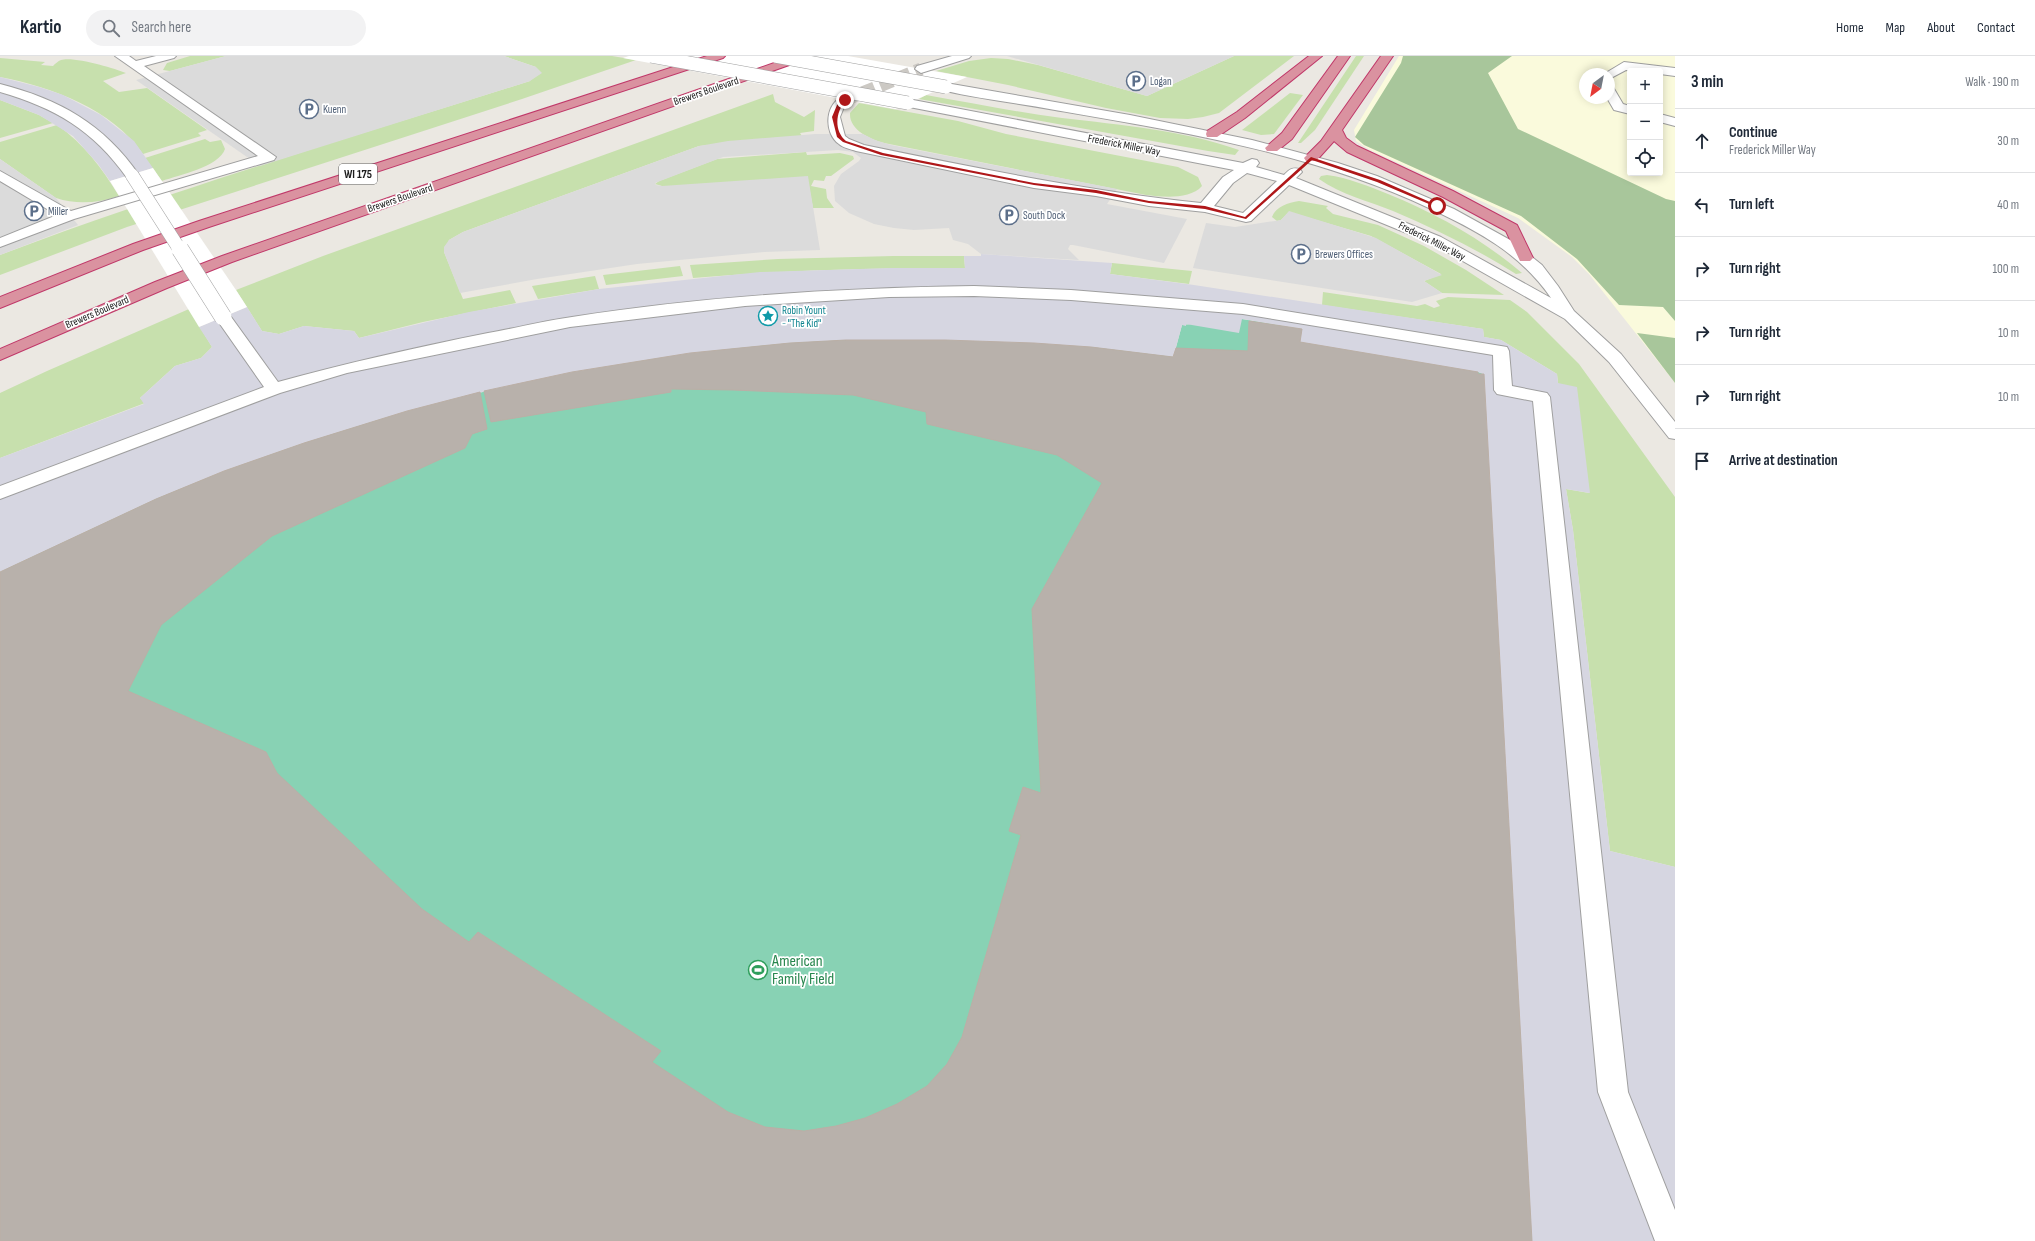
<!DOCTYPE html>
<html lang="en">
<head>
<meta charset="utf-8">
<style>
  :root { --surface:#fff; --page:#f2f2f3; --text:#1f2937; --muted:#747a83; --line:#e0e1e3 }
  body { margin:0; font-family:"Sofia Sans Condensed",sans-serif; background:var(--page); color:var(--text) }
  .controls { position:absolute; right:12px; top:12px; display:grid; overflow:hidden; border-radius:4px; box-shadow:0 2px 10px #0003 }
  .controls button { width:36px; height:36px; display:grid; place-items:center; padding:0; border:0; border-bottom:1px solid var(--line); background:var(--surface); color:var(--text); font:20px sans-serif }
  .compass { position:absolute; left:1579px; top:12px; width:36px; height:36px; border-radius:50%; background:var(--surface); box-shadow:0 2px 10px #0003; rotate:212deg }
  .stop { position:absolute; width:12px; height:12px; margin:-9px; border:3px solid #af1719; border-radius:50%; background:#fff }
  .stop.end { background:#af1719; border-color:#fff; box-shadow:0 1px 4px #0008 }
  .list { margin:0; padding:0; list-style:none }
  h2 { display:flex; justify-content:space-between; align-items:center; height:52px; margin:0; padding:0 16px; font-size:17px }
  h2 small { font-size:13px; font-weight:400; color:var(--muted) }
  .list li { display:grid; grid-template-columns:26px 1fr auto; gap:12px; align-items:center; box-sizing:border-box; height:64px; padding:0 16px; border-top:1px solid var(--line) }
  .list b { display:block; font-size:15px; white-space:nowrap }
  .list p { margin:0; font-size:13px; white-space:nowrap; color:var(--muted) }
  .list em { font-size:13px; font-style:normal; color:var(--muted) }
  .icon { flex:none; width:22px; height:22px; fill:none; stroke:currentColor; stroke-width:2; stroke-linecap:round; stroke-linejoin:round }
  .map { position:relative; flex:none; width:1675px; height:1185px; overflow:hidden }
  header { display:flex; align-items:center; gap:24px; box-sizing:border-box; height:56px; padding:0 20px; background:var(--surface); border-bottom:1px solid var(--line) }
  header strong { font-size:19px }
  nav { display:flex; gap:22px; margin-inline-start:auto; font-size:14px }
  .search { width:280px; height:36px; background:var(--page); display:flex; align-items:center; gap:10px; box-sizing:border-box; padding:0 14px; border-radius:22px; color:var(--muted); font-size:15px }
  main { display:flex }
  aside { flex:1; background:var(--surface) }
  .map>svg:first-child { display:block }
</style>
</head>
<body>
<header>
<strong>Kartio</strong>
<div class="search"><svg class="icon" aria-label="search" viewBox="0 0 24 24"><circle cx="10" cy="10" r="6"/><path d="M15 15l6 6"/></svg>Search here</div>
<nav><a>Home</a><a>Map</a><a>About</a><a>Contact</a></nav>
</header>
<main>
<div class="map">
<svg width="1675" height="1185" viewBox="0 0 1675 1185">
  <rect width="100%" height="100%" fill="#ebe8e2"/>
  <!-- education -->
  <path fill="#fafadc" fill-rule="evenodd" d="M1399,0H1675V327L1589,218L1572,201L1518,162L1370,94L1356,85L1354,74ZM1630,15H1660V117H1630ZM1585,18H1609V42H1585Z"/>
  <!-- grass -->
  <g fill="#c7e0ad">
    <polygon points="190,0 226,0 170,15 163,14 167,7"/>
    <path d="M504,0H612L636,4L522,43L127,171L0,219V199C174,133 353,81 530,25L536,11Z"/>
    <polygon points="1234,0 1294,0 1219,57 1203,61 1188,63 1160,62 1106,52 1008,29 936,15 969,5 991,2 1008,3 1038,9 1147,40"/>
    <polygon points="1356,0 1364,0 1315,74 1301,87 1298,87"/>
    <path d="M0,2L45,6L41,9L53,10C55,8 58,5 61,4C73,0 114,12 126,17L103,25L119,36L147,32L207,74L198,77L201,80L143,98C112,53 52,31 0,21Z"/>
    <polygon points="1290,37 1303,39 1274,78 1261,79 1242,74"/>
    <polygon points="773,38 775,46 804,61 815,54 814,75 800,77 802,80 699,90 463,176 449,184 444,196 463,243 510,234 516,247 423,266 359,282 354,275 304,270 279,278 262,275 236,234 323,200"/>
    <path d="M926,39C972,47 1016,56 1062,62C1121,69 1183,74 1239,94L1235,99L1208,95L919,43Z"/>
    <polygon points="0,44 39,59 53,67 0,82"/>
    <path d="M859,47L958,65L1006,78L1178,111L1198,121L1202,130C1190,144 1162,141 1146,139L884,87C870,83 849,74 850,57Z"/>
    <path d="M57,69C84,88 101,111 119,140C98,147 77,149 56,142L0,103V86Z"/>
    <path d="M205,83L210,86L221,84L225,93C219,111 179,119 162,125L145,102Z"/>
    <polygon points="806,96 807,99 840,97 853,100 854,103 831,120 826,120 824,125 814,124 811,130 826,133 827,142 834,152 813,152 809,130 662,130 655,128 659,125 717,103"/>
    <path d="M1327,119C1349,122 1368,130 1388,138C1437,158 1482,183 1522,217L1516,218C1477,193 1435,173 1393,155C1369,145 1341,139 1319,123L1321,120Z"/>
    <path d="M1299,145L1328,150L1326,152L1333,158L1378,169L1424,190L1466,214L1504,239L1442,237L1424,225L1441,218L1371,180L1289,156L1281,164L1277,165L1272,161C1276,150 1288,147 1299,145Z"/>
    <path d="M893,200H964L965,212C874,212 784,214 693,222L690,209L778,203Z"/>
    <polygon points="1112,207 1192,215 1189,228 1110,218"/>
    <polygon points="680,210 683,220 606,229 603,219"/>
    <polygon points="595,220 599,233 538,243 532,230"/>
    <polygon points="1323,236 1417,250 1425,248 1434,252 1440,250 1436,245 1448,241 1510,244 1527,256 1579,308 1675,441 1675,811 1610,795 1573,474 1566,433 1589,437 1558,327 1557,318 1501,284 1484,281 1483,273 1322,249"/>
    <polygon points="189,253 212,291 201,302 175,310 140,342 145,347 0,402 0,337 47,315"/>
  </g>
  <!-- forest -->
  <g fill="#a8c69b">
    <polygon points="1403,0 1512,0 1488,17 1518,73 1666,143 1675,145 1675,265 1663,251 1619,249 1577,203 1521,160 1364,89 1355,81 1401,7"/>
    <polygon points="1637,277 1675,282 1675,327"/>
  </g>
  <!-- pitch -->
  <path fill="#88d2b4" d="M1242,263L1302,273L1300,286L1478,316L1484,318L1532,1185H0V516C194,414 406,344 622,308C696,296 771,286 846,284C956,281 1066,290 1175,295L1182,269Z"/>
  <!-- parking -->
  <g fill="#dbdbdb">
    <polygon points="226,0 504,0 536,11 542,17 530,25 260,110 136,24"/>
    <polygon points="1007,0 1234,0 1147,40"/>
    <polygon points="815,78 863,78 875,84 891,89 1117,133 1107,148 1187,163 1164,207 1073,189 1070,189 1068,193 1079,204 981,198 968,188 953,184 949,172 914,174 894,172 874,168 849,157 835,145 834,130 841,118 859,105 861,102 853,96 838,94 723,101 655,127 656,129 662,130 808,120 820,194 764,196 637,208 537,223 460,237 444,196 444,191 449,184 463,176 699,90 728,85"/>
    <polygon points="0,103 56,142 78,169 0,199"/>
    <polygon points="1289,155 1376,182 1442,219 1424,225 1442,237 1412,246 1193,212 1206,167 1235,171 1281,164"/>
  </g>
  <!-- plaza -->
  <g fill="#d6d6e1">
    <polygon points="0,21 39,31 63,39 101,59 134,85 153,112 110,125 98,108 73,80 39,59 0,44"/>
    <polygon points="981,198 1112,207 1110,218 1194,229 1483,273 1484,281 1501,284 1557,318 1558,327 1577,331 1590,437 1566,433 1573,474 1610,795 1675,811 1675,1185 1532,1185 1483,318 1478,316 1300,286 1302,273 1242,263 1239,277 1186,268 1186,270 1182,269 1175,295 1190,303 1091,291 945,284 846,284 790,287 690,297 572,316 486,335 407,355 304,387 224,415 156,443 0,516 0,402 144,348 140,342 175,310 201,302 212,291 199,271 247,251 262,275 279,278 304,270 354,275 359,282 469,256 599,233 760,216 892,212 965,212 964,200 981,200"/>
  </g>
  <!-- pier -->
  <g fill="#fff">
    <polygon points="629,0 848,0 967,21 895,53 623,2"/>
    <polygon points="153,112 236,234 247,251 199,271 110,125"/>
  </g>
  <!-- building -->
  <polygon fill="#b8b1ab" stroke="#bbafa6" points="1249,265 1302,273 1300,286 1478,316 1478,318 1484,318 1532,1185 0,1185 0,516 156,443 224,415 304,387 407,355 480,336 487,373 472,378 465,392 272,480 161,569 128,635 266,696 277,717 422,853 469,886 478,876 661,995 652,1006 728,1056 765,1071 804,1075 836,1070 865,1062 897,1048 927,1030 947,1008 962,981 1021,779 1009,775 1023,731 1041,737 1032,553 1102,427 1057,399 927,368 926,356 853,339 733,334 671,333 671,336 491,366 484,335 572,316 690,297 790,287 846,284 945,284 1034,287 1091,291 1173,301 1176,292 1248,295"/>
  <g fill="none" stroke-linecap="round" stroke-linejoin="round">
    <!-- minor-tunnel -->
    <polyline stroke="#ccc9c4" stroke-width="13" stroke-dasharray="13 6" stroke-linecap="butt" points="845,44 921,13"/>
    <defs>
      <g id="minor">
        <polygon points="115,0 129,0 136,5 156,0 176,0 174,2 144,10 276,101 274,104 74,163 0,191 0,182 57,159 0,125 0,115 71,155 258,100"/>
        <polygon points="952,0 971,0 969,2 921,17 915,13 917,10"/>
        <polygon points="1624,6 1675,12 1675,20 1660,18 1660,15 1626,14 1609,23 1609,18 1604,18"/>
        <path d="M946,27L1130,59L1252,84L1338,107L1377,120L1454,153L1512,185L1542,209L1558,230L1574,255L1621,298L1675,366V383L1669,382L1609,306L1565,263L1431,187L1289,129L1251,165L1246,166L1205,156L1149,150L1096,140L1034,132L856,95C851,93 843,92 839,88C823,77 825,45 845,40L851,44L844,51L840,61L845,80L849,83L864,89C976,112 1088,135 1201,147L1223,121L1234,114L904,50L902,47L908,43L1243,107L1252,103L1257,104L1259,107L1256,111L1284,119C1289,114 1292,111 1300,113L1302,116L1296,122L1441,181L1551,242C1521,198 1478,175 1431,153C1313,97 1183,76 1055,54C1018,47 979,43 942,34L940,31ZM1247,117L1277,125L1243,157L1214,150L1233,127Z"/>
        <path d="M0,28C59,43 104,68 139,119L137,122H127C93,74 55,52 0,36Z"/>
        <polygon points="1609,30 1613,31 1623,48 1630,50 1630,58 1614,54 1607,42 1609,42"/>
        <polygon points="1660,58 1675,62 1675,70 1660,66"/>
        <path d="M974,230L1071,234L1243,248L1501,290L1507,291L1509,295L1512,330L1547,337L1550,341L1628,1036L1675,1154V1185H1655L1598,1036L1533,345L1497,338L1494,334L1493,299L1243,258L1071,244L974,240L889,241L745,250L570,271L347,317L280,337L0,443V430L264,331L215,261L217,258H229L278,326C347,307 418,291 488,277C516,272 544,265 572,261C705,240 840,232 974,230Z"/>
      </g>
      <g id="highway">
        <polygon points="707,0 725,0 723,2 209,171 143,194 0,252 0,241 133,188 199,165"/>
        <polygon points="794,0 811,0 809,2 232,206 167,232 0,304 0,293 155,226 222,200"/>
        <polygon points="1309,0 1322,0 1245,62 1217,81 1207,81 1206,78 1207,75 1237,56"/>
        <polygon points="1338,0 1350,0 1292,83 1277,95 1267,95 1265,92 1282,77"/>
        <polygon points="1381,0 1393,0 1342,74 1346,82 1357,90 1453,135 1517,169 1533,202 1530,205 1520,205 1506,175 1443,141 1347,96 1334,85 1316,105 1306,105 1304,102 1321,85"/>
      </g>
    </defs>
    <!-- minor casing -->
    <use href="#minor" stroke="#9f9f9f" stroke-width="2"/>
    <!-- highway casing -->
    <use href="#highway" stroke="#c03869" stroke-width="2"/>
    <!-- minor -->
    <use href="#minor" fill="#fff" fill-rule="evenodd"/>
    <!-- highway -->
    <use href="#highway" fill="#da92a0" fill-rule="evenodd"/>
    <defs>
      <g id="minor-bridge-far1">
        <polyline points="651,0 908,47"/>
        <polyline points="775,0 946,31"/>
        <polyline points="132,119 180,194"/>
      </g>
      <polyline id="minor-bridge" points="180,193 223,261"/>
    </defs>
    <!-- minor-bridge-far1 casing -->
    <use href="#minor-bridge-far1" stroke="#9f9f9f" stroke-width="14" stroke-linecap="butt"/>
    <!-- minor-bridge casing -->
    <use href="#minor-bridge" stroke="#9f9f9f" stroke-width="18" stroke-linecap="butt"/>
    <!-- minor-bridge-far1 -->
    <use href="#minor-bridge-far1" stroke="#fff" stroke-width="13"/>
    <!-- minor-bridge -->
    <use href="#minor-bridge" stroke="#fff" stroke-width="17"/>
  </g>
  <!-- route -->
  <path fill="#af1719" d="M843,43L846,44C836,55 833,74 846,85L883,97L1034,127L1096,134L1149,145L1205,150L1245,161L1311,101L1380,124L1439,150L1436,151L1377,126L1312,104L1246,163L1205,153L1149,147L1096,137L1034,129L881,99L843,86L837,81L832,61L837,49Z"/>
  <!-- icons -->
  <defs>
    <symbol id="parking-ring" viewBox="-11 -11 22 22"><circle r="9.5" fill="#fff" stroke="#5c6f8a" stroke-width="1.5"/><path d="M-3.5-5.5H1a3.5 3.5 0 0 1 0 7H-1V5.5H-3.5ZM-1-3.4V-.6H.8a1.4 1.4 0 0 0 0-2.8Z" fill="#5c6f8a"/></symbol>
    <symbol id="sight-ring" viewBox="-11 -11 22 22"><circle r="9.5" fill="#fff" stroke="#0f9aa8" stroke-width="1.5"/><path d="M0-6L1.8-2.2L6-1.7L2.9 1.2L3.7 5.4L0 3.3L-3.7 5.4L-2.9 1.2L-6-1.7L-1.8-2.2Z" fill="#0f9aa8"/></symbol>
    <symbol id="stadium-ring" viewBox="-11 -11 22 22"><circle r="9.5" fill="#fff" stroke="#2e9e5b" stroke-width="1.5"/><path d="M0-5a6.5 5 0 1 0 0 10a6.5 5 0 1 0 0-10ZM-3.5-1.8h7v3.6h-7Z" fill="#2e9e5b"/></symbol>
  </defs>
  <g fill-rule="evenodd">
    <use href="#parking-ring" x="1125" y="14" width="22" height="22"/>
    <use href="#parking-ring" x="298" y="42" width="22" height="22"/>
    <use href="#parking-ring" x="23" y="144" width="22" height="22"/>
    <use href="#parking-ring" x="998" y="148" width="22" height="22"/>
    <use href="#parking-ring" x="1290" y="187" width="22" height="22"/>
    <use href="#sight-ring" x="757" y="249" width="22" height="22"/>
    <use href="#stadium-ring" x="747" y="903" width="22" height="22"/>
  </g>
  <g text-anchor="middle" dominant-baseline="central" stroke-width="3.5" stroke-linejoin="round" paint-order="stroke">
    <!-- far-service labels -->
    <g font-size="11" fill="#4e5e75" stroke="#fff" text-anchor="start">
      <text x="1150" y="25">Logan</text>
      <text x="323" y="53">Kuenn</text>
      <text x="48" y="155">Miller</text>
      <text x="1023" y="159">South Dock</text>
      <text x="1315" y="198">Brewers Offices</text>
    </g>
    <!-- far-street labels -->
    <g font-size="11" fill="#1b1b1b" stroke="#fff">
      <text transform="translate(706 35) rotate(-19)">Brewers Boulevard</text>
      <text transform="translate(1124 89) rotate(11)">Frederick Miller Way</text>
      <text transform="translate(400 142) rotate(-19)">Brewers Boulevard</text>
      <text transform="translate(1432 185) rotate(27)">Frederick Miller Way</text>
      <text transform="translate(97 256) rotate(-23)">Brewers Boulevard</text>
    </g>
    <!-- far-culture labels -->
    <g font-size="11" fill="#0d838f" stroke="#fff" text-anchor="start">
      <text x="782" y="254">Robin Yount<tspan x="782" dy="13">- "The Kid"</tspan></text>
    </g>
    <!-- shield labels -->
    <rect fill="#fff" stroke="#5f5f5f" stroke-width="1" x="339" y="108" width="38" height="20" rx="3"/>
    <g font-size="12" font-weight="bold" fill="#1b1b1b">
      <text x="358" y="118">WI 175</text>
    </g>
    <!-- near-leisure labels -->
    <g font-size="16" fill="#27864d" stroke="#fff" text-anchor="start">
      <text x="772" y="905">American<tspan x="772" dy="18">Family Field</tspan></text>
    </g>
  </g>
</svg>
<div class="controls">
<button>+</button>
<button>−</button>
<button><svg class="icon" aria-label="locate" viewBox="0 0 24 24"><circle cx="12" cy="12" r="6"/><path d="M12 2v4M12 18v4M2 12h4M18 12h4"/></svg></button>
</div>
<svg class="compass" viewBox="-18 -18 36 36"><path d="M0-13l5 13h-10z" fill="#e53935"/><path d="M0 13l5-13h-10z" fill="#747a83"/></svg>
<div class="stop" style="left:1437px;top:150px"></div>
<div class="stop end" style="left:845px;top:44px"></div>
</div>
<aside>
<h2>3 min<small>Walk · 190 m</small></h2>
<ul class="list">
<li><svg class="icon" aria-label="ahead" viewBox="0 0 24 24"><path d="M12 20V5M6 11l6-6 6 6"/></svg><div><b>Continue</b><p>Frederick Miller Way</p></div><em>30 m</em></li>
<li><svg class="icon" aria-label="left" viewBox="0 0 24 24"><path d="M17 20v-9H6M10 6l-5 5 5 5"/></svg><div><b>Turn left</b></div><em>40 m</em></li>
<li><svg class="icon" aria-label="right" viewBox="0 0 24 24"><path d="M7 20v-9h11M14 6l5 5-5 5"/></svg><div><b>Turn right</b></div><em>100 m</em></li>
<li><svg class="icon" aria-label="right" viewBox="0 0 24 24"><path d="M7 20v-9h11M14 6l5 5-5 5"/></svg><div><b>Turn right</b></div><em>10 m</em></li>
<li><svg class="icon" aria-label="right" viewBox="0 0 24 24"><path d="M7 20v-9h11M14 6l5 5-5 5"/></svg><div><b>Turn right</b></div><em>10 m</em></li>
<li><svg class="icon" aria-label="arrive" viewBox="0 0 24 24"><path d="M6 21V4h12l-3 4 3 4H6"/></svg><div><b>Arrive at destination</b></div></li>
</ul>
</aside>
</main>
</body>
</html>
